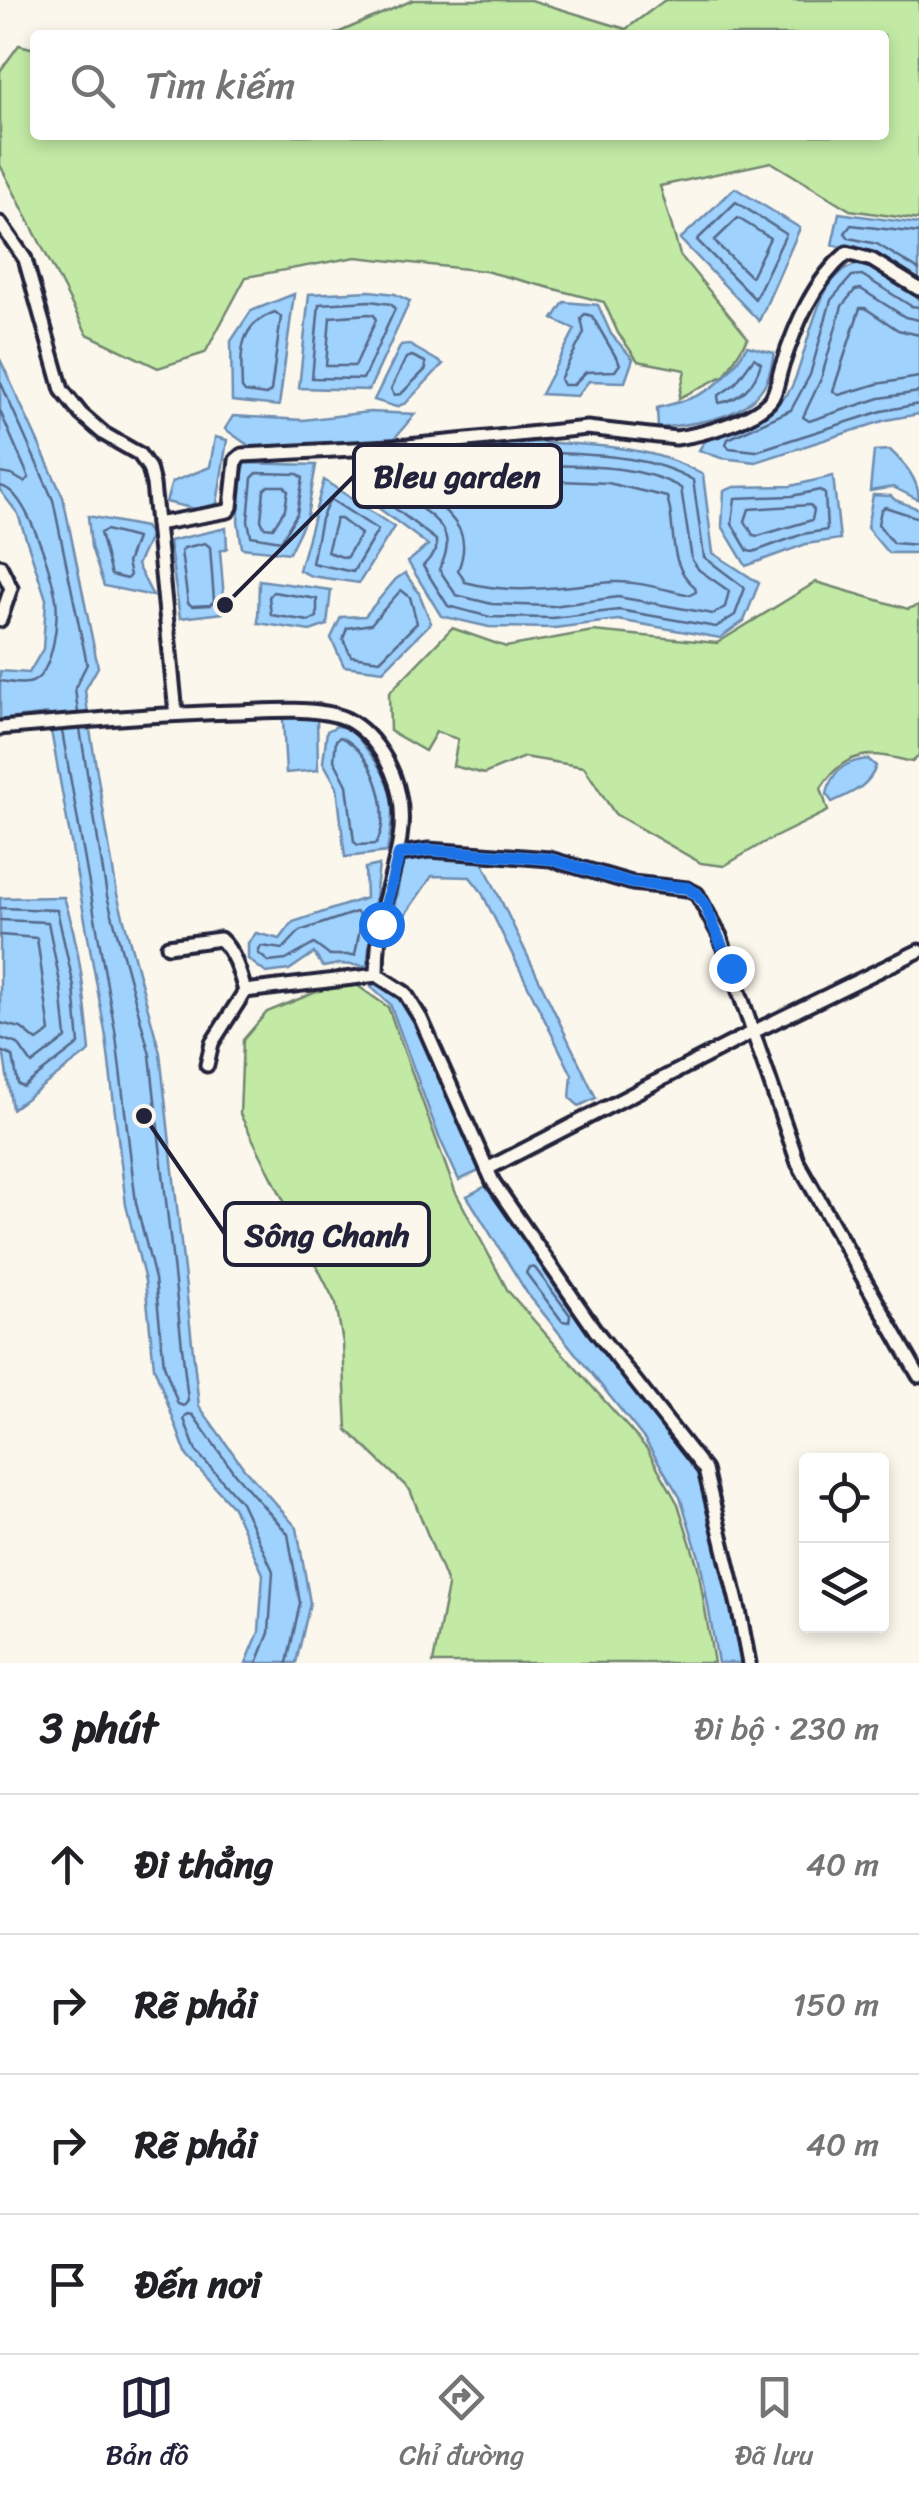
<!DOCTYPE html>
<html lang="vi">
<head>
<meta charset="utf-8">
<style>
  :root { --surface:#fff; --page:#f2f2f2; --text:#202124; --muted:#757577; --line:#e0e0e0; --accent:#22223b }
  body { margin:0; font-family:Sriracha,sans-serif; background:var(--page); color:var(--text) }
  .controls { position:absolute; right:30px; bottom:30px; display:grid; overflow:hidden; border-radius:10px; box-shadow:0 5px 15px #0003 }
  .controls button { width:90px; height:90px; display:grid; place-items:center; padding:0; border:0; border-bottom:2px solid var(--line); background:var(--surface); color:var(--text); font:50px sans-serif }
  .stop { position:absolute; width:30px; height:30px; margin:-22px; border:8px solid #1a73e8; border-radius:50%; background:#fff }
  .stop.end { background:#1a73e8; border-color:#fff; box-shadow:0 2px 10px #0008 }
  .list { margin:0; padding:0; list-style:none }
  h2 { display:flex; justify-content:space-between; align-items:center; height:130px; margin:0; padding:0 40px; font-size:42px }
  h2 small { font-size:32px; font-weight:400; color:var(--muted) }
  .list li { display:grid; grid-template-columns:65px 1fr auto; gap:30px; align-items:center; box-sizing:border-box; height:140px; padding:0 40px; border-top:2px solid var(--line) }
  .list b { display:block; font-size:38px; white-space:nowrap }
  .list em { font-size:32px; font-style:normal; color:var(--muted) }
  .icon { flex:none; width:55px; height:55px; fill:none; stroke:currentColor; stroke-width:2; stroke-linecap:round; stroke-linejoin:round }
  .map { position:relative; flex:none; width:919px; height:1663px; overflow:hidden }
  .search { position:absolute; background:var(--surface); box-shadow:0 5px 15px #0003; left:30px; right:30px; top:30px; height:110px; display:flex; align-items:center; gap:25px; box-sizing:border-box; padding:0 35px; border-radius:10px; color:var(--muted); font-size:38px }
  .sheet { height:690px; background:var(--surface) }
  nav { display:flex; justify-content:space-around; align-items:center; box-sizing:border-box; height:140px; border-top:2px solid var(--line); background:var(--surface); font-size:28px; color:var(--muted) }
  nav a { display:grid; justify-items:center; gap:5px }
  nav .on { color:var(--accent) }
  .map>svg:first-child { display:block }
</style>
</head>
<body>
<div class="map">
<svg width="919" height="1663" viewBox="0 0 919 1663">
  <rect width="100%" height="100%" fill="#fbf7ec"/>
  <filter id="ink" filterUnits="userSpaceOnUse"><feTurbulence type="fractalNoise" baseFrequency=".01" numOctaves="2"/><feDisplacementMap in="SourceGraphic" scale="20" xChannelSelector="R" yChannelSelector="G"/><feConvolveMatrix kernelMatrix="1 2 1 2 8 2 1 2 1" color-interpolation-filters="sRGB"/></filter>
  <g filter="url(#ink)">
    <!-- green -->
    <g fill="#c2eaa5" stroke="#728670" stroke-width="2.5">
      <polygon points="413,0 531,0 626,29 665,0 919,0 919,220 850,210 771,162 660,186 680,255 748,338 725,375 679,398 685,370 638,361 618,333 604,302 485,271 356,257 246,277 205,353 158,368 87,334 0,165 0,71 19,45 35,49 35,135 884,135 884,35 333,35"/>
      <path d="M816,582L908,609L919,605V756L912,762C871,751 846,749 821,788L828,811L763,843L724,866L701,863L615,814L584,767L524,757L484,774L453,766L458,739L436,732L425,751L390,731L389,693L452,628L506,647L593,631L717,643Z"/>
      <polygon points="348,979 388,1007 455,1191 508,1291 647,1449 678,1504 698,1567 714,1663 433,1663 448,1586 410,1490 347,1430 343,1343 336,1304 240,1114 243,1040 267,1012"/>
    </g>
    <!-- water -->
    <g fill="#9fd2fd" stroke="#6d8caf" stroke-width="2.5">
      <polygon points="735,188 800,228 759,321 680,239"/>
      <polygon points="839,213 919,224 919,281 873,253 832,245"/>
      <path d="M864,264L919,298V414L886,420L756,462L721,458L699,450C717,416 771,425 791,388C810,353 814,265 864,264Z"/>
      <polygon points="370,291 395,294 410,301 369,390 299,388 309,294"/>
      <polygon points="294,294 279,406 232,401 231,341 251,311"/>
      <polygon points="564,302 598,305 611,334 633,359 625,382 589,381 577,396 541,394 575,329 553,319"/>
      <polygon points="408,344 443,364 406,403 396,407 374,400 401,345"/>
      <path d="M747,346L774,353C772,363 770,376 765,384C745,420 693,424 658,428L657,408C705,396 721,389 747,346Z"/>
      <polygon points="0,359 63,497 98,667 85,690 90,730 117,894 160,1053 199,1406 243,1467 297,1528 310,1603 296,1663 246,1663 259,1632 263,1574 233,1507 187,1456 154,1367 145,1281 126,1205 106,1037 48,714 0,720 0,671 29,673 43,649 46,599 18,514 0,490"/>
      <polygon points="369,412 415,414 393,440 252,448 225,429 233,416 303,420"/>
      <polygon points="215,437 227,440 217,504 195,509 166,502 172,482 210,467"/>
      <path d="M534,442C593,445 652,445 703,475L713,553L759,583L744,621L720,638L618,620L554,628L489,627L441,616L408,562L428,545L357,492L369,457L400,460Z"/>
      <path d="M890,450C905,464 919,480 919,500L893,487L870,491L874,451Z"/>
      <polygon points="244,463 316,465 307,516 289,553 242,548 238,521"/>
      <polygon points="833,476 840,539 806,544 746,566 722,526 724,491 734,487 791,486"/>
      <polygon points="324,480 394,527 359,583 311,576 299,570"/>
      <polygon points="873,495 891,496 895,500 919,509 919,553 888,553 867,528"/>
      <polygon points="88,516 145,527 151,535 137,565 153,596 104,586 91,547"/>
      <polygon points="226,528 227,548 220,551 225,610 223,613 180,618 169,541"/>
      <polygon points="405,573 419,593 431,623 383,671 344,666 331,638 341,617 365,616 396,579"/>
      <polygon points="259,580 331,590 327,625 310,631 258,623"/>
      <polygon points="286,716 317,716 318,770 286,773 283,720"/>
      <path d="M337,726L351,729C391,780 399,788 387,852L345,857L337,787L323,762L327,731Z"/>
      <path d="M868,759L876,766C869,787 851,793 832,802L827,795C830,772 846,761 868,759Z"/>
      <polygon points="436,854 483,863 596,1098 579,1106 570,1098 572,1075 481,891 470,877 432,876 402,919 393,915 403,860"/>
      <polygon points="379,865 367,966 339,964 323,967 314,953 289,970 266,973 248,959 248,943 256,933 280,939 293,922 366,898 365,868"/>
      <path d="M64,897C80,947 85,999 90,1051L12,1109L4,1056L0,1055V898Z"/>
      <polygon points="376,982 394,990 410,1011 479,1171 459,1180 439,1137 390,1004 371,987"/>
      <polygon points="486,1186 704,1481 741,1663 718,1663 700,1560 680,1497 645,1440 527,1293 467,1196"/>
    </g>
    <g fill="none" stroke-linecap="round" stroke-linejoin="round">
      <!-- shore -->
      <g stroke="#546889" stroke-width="2.5">
        <polygon points="736,202 786,234 755,299 697,240"/>
        <polygon points="738,218 770,238 751,277 714,241"/>
        <polyline points="919,233 851,225 845,233 849,238 877,244 919,270"/>
        <polygon points="370,301 391,304 395,309 363,379 312,378 319,304"/>
        <polyline points="919,307 911,306 862,275 852,276 831,300 810,375 791,410 728,439 726,444 729,448 756,451 882,411 919,404"/>
        <path d="M275,312L281,317L271,391L266,395L245,392L242,388C241,353 237,326 275,312Z"/>
        <polygon points="369,314 374,315 376,320 355,366 326,366 330,317"/>
        <polygon points="585,314 592,316 620,364 615,371 586,372 573,385 563,385 560,379 584,333 581,318"/>
        <polyline points="919,320 905,317 861,289 855,290 842,306 821,379 803,417 809,421 880,398 919,392"/>
        <polyline points="919,335 898,330 865,308 860,308 833,391 839,395 877,384 919,377"/>
        <polygon points="412,356 425,362 426,369 401,394 394,395 391,389 406,358"/>
        <path d="M754,358L761,363C755,384 741,400 719,403L718,396L735,384Z"/>
        <polyline points="0,381 53,500 87,664 75,688 78,713"/>
        <polyline points="0,411 29,478 24,482 12,475 0,473"/>
        <path d="M535,452C588,455 646,453 693,480L704,557L745,588L735,615L716,627L619,610L553,618L490,617L448,606L423,566L436,551V540L371,490L375,471Z"/>
        <path d="M535,465C581,466 639,464 681,488L692,560L699,570L729,591L725,607L713,614L618,597L553,606L492,604L456,595L439,569C463,527 427,514 395,491L394,485Z"/>
        <polygon points="257,473 298,474 303,478 297,513 281,541 251,536 248,521 252,478"/>
        <path d="M536,480L608,483L667,497C677,528 666,564 695,587L696,592L690,595C666,590 638,581 613,582C562,586 516,596 465,582L458,570C471,538 459,522 434,501V496Z"/>
        <path d="M0,486C26,489 50,569 55,594C60,614 54,673 32,682C23,686 9,682 0,681"/>
        <polygon points="268,486 284,486 288,491 285,509 273,528 264,527 261,520 264,490"/>
        <polygon points="820,490 825,494 827,530 803,534 753,552 748,551 732,524 735,498 792,496"/>
        <polygon points="330,499 378,530 353,572 312,563 321,519"/>
        <polygon points="810,505 814,510 812,520 758,536 753,535 745,521 749,509"/>
        <polyline points="919,518 885,507 881,510 878,524 893,543 919,545"/>
        <polygon points="336,519 341,519 361,534 346,558 327,552"/>
        <polygon points="106,530 136,538 127,563 130,575 127,579 111,575 100,533"/>
        <polygon points="205,543 210,547 214,601 210,605 192,606 188,603 181,551 184,548"/>
        <polygon points="401,590 410,597 417,623 380,660 351,656 343,639 347,628 371,624"/>
        <polygon points="273,592 317,599 317,617 309,621 271,615 269,597"/>
        <polyline points="62,731 116,1036 136,1203 155,1279 164,1365 178,1404 184,1406 188,1401 150,1055 107,896 80,729"/>
        <path d="M340,737C373,750 394,813 376,844L358,845L354,842L347,785L334,760L336,740Z"/>
        <polyline points="0,908 57,910 74,987 79,1044 23,1087 18,1084 13,1056 0,1051"/>
        <polygon points="356,912 362,917 355,955 329,955 314,944 286,960 269,962 258,953 261,946 283,949 300,931"/>
        <polyline points="0,920 48,922 61,988 66,1038 32,1064 18,1044 0,1038"/>
        <polyline points="0,935 37,938 50,1032 37,1041 21,1028 0,1023"/>
        <polygon points="529,1267 535,1268 570,1315 569,1322 562,1321 526,1273"/>
        <polyline points="257,1663 269,1633 273,1571 241,1502 196,1451 184,1419 188,1414 193,1415 235,1474 288,1534 300,1603 287,1663"/>
      </g>
      <defs>
        <g id="minor">
          <polyline points="0,223 25,259 62,390 81,414 104,434 139,454 149,468 153,484 176,713"/>
          <path d="M157,524L228,511L231,507L236,460L242,455L408,446L587,428L676,438C704,434 748,422 769,402C777,394 778,377 782,366C796,324 813,282 847,253L872,260L919,289"/>
          <polyline points="0,566 11,588 0,620"/>
          <path d="M0,728C79,721 157,714 236,712C267,711 305,707 335,715C368,724 393,763 399,795C407,830 394,866 385,900C379,925 377,950 377,975"/>
          <polyline points="399,854 429,850 550,859 632,883 687,889 697,894 720,936 798,1163 919,1376"/>
          <path d="M168,946L220,939C234,951 240,974 245,991L212,1043L207,1065"/>
          <polyline points="245,991 377,975 405,993 421,1019 493,1182 595,1330 705,1470 739,1610 749,1663"/>
          <polyline points="487,1169 753,1032 919,951"/>
        </g>
      </defs>
      <!-- minor casing -->
      <use href="#minor" stroke="#22223b" stroke-width="19"/>
      <!-- minor -->
      <use href="#minor" stroke="#fbf7ec" stroke-width="11"/>
    </g>
  </g>
  <g fill="none" stroke-linecap="round" stroke-linejoin="round" filter="url(#ink)">
    <!-- route -->
    <polyline stroke="#1a73e8" stroke-width="12" points="381,924 399,854 429,850 550,859 632,883 687,888 697,894 705,905 731,968"/>
  </g>
  <!-- callouts -->
  <path fill="none" stroke="#22223b" stroke-width="4" d="M225 605L354 476M144 1116L225 1234"/>
  <g fill="#22223b" stroke="#fbf7ec" stroke-width="4">
    <circle cx="225" cy="605" r="10"/>
    <circle cx="144" cy="1116" r="10"/>
  </g>
  <g fill="#fbf7ec" stroke="#22223b" stroke-width="4">
    <rect x="354" y="445" width="207" height="62" rx="10"/>
    <rect x="225" y="1203" width="204" height="62" rx="10"/>
  </g>
  <g font-size="32" text-anchor="middle" font-weight="bold" fill="#22223b">
    <text x="457" y="487">Bleu garden</text>
    <text x="327" y="1246">Sông Chanh</text>
  </g>
</svg>
<div class="controls">
<button><svg class="icon" aria-label="locate" viewBox="0 0 24 24"><circle cx="12" cy="12" r="6"/><path d="M12 2v4M12 18v4M2 12h4M18 12h4"/></svg></button>
<button><svg class="icon" aria-label="layers" viewBox="0 0 24 24"><path d="M12 4l9 5-9 5-9-5zM3 14l9 5 9-5"/></svg></button>
</div>
<div class="stop" style="left:381px;top:924px"></div>
<div class="stop end" style="left:731px;top:968px"></div>
<div class="search"><svg class="icon" aria-label="search" viewBox="0 0 24 24"><circle cx="10" cy="10" r="6"/><path d="M15 15l6 6"/></svg>Tìm kiếm</div>
</div>
<section class="sheet">
<h2>3 phút<small>Đi bộ · 230 m</small></h2>
<ul class="list">
<li><svg class="icon" aria-label="ahead" viewBox="0 0 24 24"><path d="M12 20V5M6 11l6-6 6 6"/></svg><div><b>Đi thẳng</b></div><em>40 m</em></li>
<li><svg class="icon" aria-label="right" viewBox="0 0 24 24"><path d="M7 20v-9h11M14 6l5 5-5 5"/></svg><div><b>Rẽ phải</b></div><em>150 m</em></li>
<li><svg class="icon" aria-label="right" viewBox="0 0 24 24"><path d="M7 20v-9h11M14 6l5 5-5 5"/></svg><div><b>Rẽ phải</b></div><em>40 m</em></li>
<li><svg class="icon" aria-label="arrive" viewBox="0 0 24 24"><path d="M6 21V4h12l-3 4 3 4H6"/></svg><div><b>Đến nơi</b></div></li>
</ul>
</section>
<nav>
<a class="on"><svg class="icon" aria-label="map" viewBox="0 0 24 24"><path d="M3 6l6-2 6 2 6-2v14l-6 2-6-2-6 2zM9 4v14M15 6v14"/></svg>Bản đồ</a>
<a><svg class="icon" aria-label="directions" viewBox="0 0 24 24"><path d="M12 3l9 9-9 9-9-9zM9 14v-3h6M13 9l2 2-2 2"/></svg>Chỉ đường</a>
<a><svg class="icon" aria-label="saved" viewBox="0 0 24 24"><path d="M7 4h10v16l-5-4-5 4z"/></svg>Đã lưu</a>
</nav>
</body>
</html>
